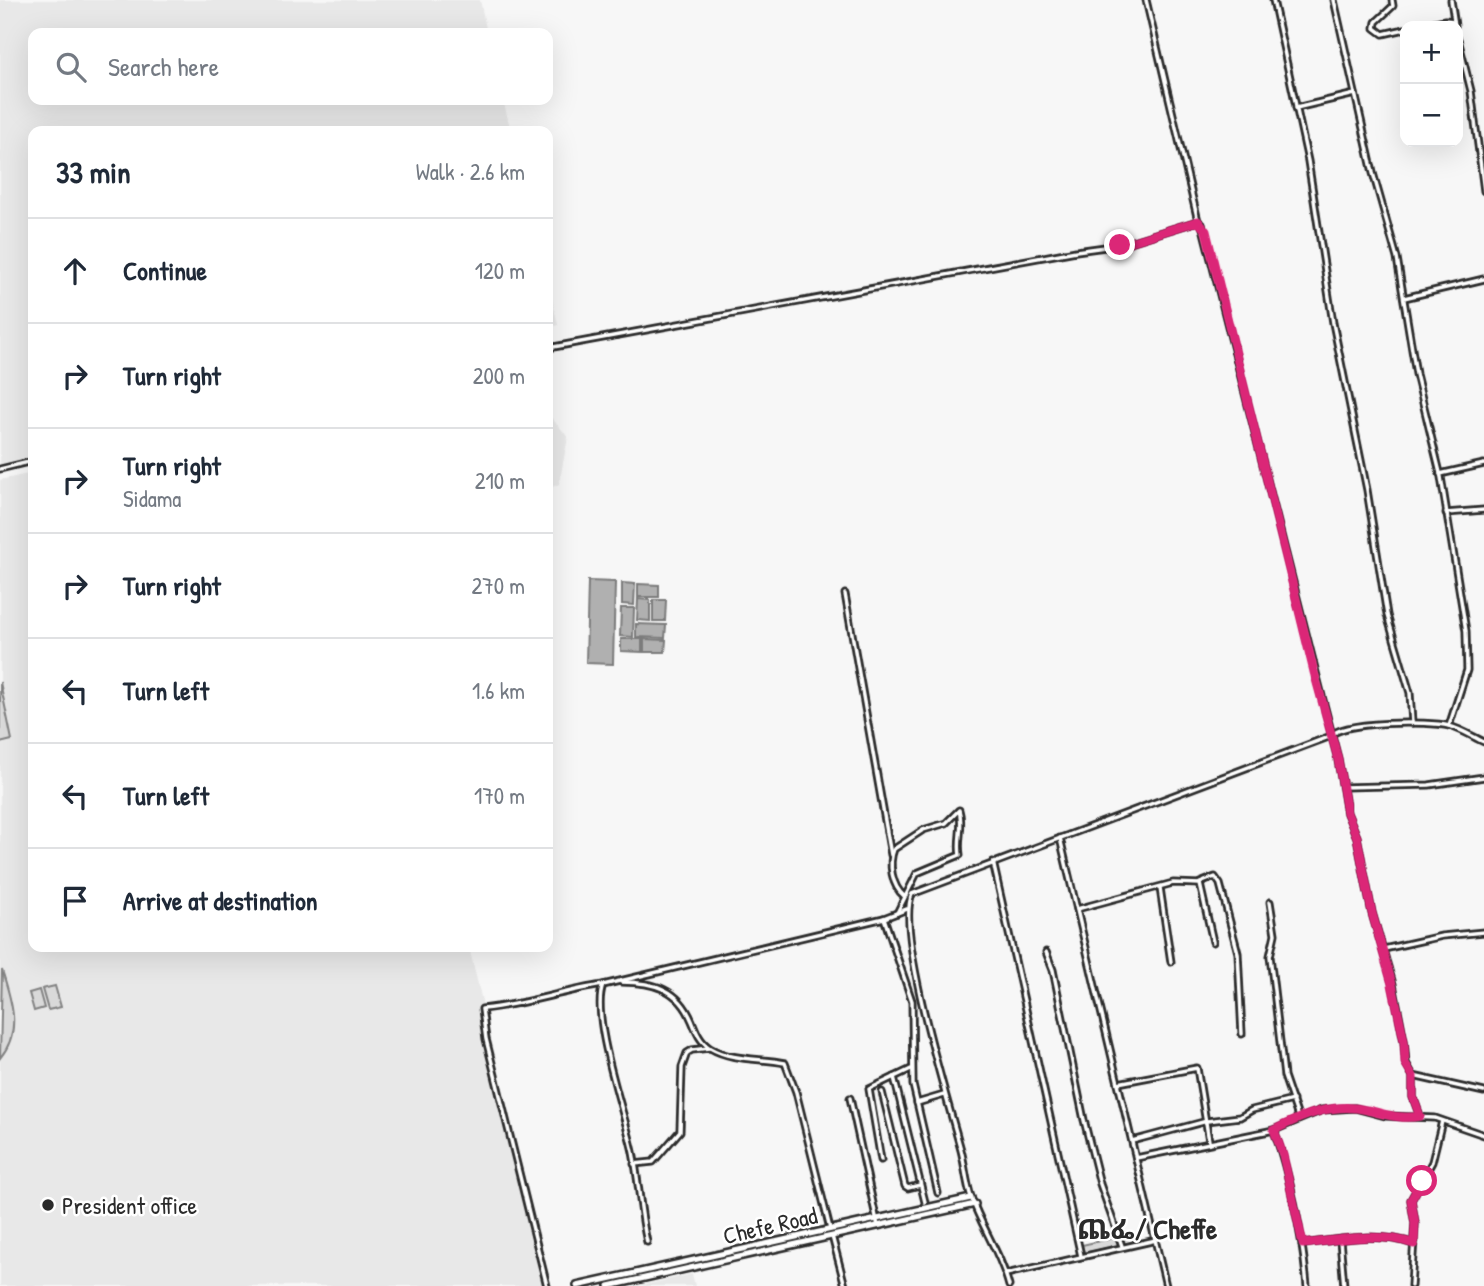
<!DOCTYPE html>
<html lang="en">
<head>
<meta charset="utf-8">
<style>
  :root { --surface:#fff; --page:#f2f2f3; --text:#1f2937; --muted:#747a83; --line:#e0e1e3 }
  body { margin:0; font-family:"Patrick Hand","Noto Sans Ethiopic",sans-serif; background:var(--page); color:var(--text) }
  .controls { position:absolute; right:21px; top:21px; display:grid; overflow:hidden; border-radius:14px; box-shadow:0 7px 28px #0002 }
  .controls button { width:63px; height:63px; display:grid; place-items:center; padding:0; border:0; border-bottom:2px solid var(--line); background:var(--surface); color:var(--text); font:35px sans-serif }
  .stop { position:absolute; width:21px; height:21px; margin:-16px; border:5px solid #db2777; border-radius:50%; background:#fff }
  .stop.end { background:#db2777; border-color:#fff; box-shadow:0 2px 7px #0008 }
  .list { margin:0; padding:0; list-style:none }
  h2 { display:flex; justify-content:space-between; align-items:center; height:91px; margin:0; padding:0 28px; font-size:30px }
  h2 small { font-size:23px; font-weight:400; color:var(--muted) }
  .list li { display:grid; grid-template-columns:46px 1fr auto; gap:21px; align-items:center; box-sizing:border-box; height:105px; padding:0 28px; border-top:2px solid var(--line) }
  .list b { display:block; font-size:26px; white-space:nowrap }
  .list p { margin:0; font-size:23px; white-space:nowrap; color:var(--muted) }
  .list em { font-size:23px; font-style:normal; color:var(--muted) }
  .icon { flex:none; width:38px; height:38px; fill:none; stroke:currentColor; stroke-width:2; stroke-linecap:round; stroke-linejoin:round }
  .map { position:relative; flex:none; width:1484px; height:1286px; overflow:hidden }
  .search { position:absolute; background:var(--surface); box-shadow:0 7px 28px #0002; left:28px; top:28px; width:525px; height:77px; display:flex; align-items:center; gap:18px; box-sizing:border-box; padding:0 24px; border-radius:14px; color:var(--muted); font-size:26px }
  .panel { position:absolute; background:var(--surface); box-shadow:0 7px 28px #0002; left:28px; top:126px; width:525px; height:826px; border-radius:14px }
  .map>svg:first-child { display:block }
</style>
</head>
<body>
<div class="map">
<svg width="1484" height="1286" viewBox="0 0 1484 1286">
  <rect width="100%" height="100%" fill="#f7f7f7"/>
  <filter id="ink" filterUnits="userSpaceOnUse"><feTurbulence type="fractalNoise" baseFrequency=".0143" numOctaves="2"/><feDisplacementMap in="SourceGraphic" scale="14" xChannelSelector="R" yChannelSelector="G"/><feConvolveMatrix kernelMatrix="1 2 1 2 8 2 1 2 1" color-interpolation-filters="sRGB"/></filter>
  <g filter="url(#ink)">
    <!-- built -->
    <g fill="#e8e8e8">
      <polygon points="0,0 480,0 487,33 33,33 33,100 503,100 511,131 33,131 33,457 0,465"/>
      <polygon points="548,283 558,325 548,327"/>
      <polygon points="548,414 568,437 559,484 548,489"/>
      <polygon points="33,473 33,947 469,947 551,1286 0,1286 0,480"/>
      <polygon points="692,1274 695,1286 639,1286"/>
    </g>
    <!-- green -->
    <g fill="#d9d9d9" stroke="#828282" stroke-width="2">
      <polygon points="0,682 12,740 0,743"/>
      <path d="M2,970C11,1000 23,1031 0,1058Z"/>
      <polygon points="55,986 61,1007 48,1010 42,989"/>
      <polygon points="39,990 44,1008 34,1011 29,993"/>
      <polygon points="1131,1234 1133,1242 1084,1253 1082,1245"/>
    </g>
    <!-- water -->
    <g fill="#b0b0b0" stroke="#7b7b7b" stroke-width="2">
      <polygon points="588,581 615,582 613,664 586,663"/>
      <polygon points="622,583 635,584 634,605 622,604"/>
      <polygon points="638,584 659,585 659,597 638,597"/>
      <polygon points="638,599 650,600 650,621 637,620"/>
      <polygon points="653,600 666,600 665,621 653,621"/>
      <polygon points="621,608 634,608 633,637 620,636"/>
      <polygon points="636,624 666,625 665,638 636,637"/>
      <polygon points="621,639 642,639 642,652 621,651"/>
      <polygon points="644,639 666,640 665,652 644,652"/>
    </g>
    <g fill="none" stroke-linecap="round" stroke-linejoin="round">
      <defs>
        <g id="street">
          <polyline points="1146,0 1198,221"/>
          <polyline points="1273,0 1308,161 1333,323 1367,490 1387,615 1410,693 1412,723"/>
          <polyline points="1334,0 1373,173 1397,258 1416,374 1441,477 1466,631 1467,670 1449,726"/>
          <polyline points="1392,0 1393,6 1376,22 1375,28 1383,34 1405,29"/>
          <polyline points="1451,0 1455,26"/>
          <polyline points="1416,26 1445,20 1454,21"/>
          <polyline points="1458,39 1471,91 1484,191"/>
          <polyline points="1296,108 1355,94"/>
          <polyline points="1404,298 1484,279"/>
          <polyline points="548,348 1076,251 1120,245 1198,221 1202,224 1338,759 1347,813 1357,837 1372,913 1393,984 1404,1041 1406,1063 1413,1076 1413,1097 1420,1116"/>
          <polyline points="0,469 33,461"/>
          <polyline points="1440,474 1484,464"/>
          <polyline points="1446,513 1484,510"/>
          <polyline points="845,594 891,855"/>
          <polyline points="1343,787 1429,785 1484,777"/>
          <polyline points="1060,838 1166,1286"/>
          <polyline points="993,862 1081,1256"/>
          <polyline points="1200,883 1215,877 1220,884 1238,953 1242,1034"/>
          <polyline points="1160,888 1171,962"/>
          <polyline points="1270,902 1275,934 1270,956 1284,1076 1298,1117"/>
          <polyline points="1077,909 1173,883 1200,884 1213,942"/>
          <path d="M897,913L917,873L960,855C957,838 964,827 959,810L946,823L923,830L894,849C888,864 892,886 904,896"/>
          <polyline points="884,918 912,1001 913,1085 938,1193"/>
          <polyline points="1384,949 1442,936 1484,932"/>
          <polyline points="1046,952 1053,970 1084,1120 1100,1184 1122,1246"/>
          <path d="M621,982C654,982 679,989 692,1021C696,1031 700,1042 710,1048C732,1061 761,1058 785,1063L796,1092L830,1229"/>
          <path d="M603,985C590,1017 625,1114 633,1152C639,1182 640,1212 647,1242"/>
          <polyline points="1413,1076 1484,1092"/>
          <polyline points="894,1077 925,1202"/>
          <polyline points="1118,1083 1197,1068 1209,1141"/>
          <polyline points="882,1092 905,1186 908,1188 920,1185"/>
          <polyline points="850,1098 878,1226"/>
          <polyline points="917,1103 944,1095"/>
          <path d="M1274,1130C1291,1180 1302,1233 1307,1286"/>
          <polyline points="1132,1141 1207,1121 1240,1117 1252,1110 1293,1100"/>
          <polyline points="1136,1158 1274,1130 1322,1110 1355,1108 1385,1116 1435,1118 1484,1135"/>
          <polyline points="881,1160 869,1089 911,1069"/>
          <polyline points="634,1164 653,1162 680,1131 682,1067 687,1053 692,1050 709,1048"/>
          <polyline points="832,1236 845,1286"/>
          <polyline points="1340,1240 1344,1286"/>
          <path d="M1302,1244C1338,1240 1379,1231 1414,1244"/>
          <polyline points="1006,1274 1156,1240"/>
          <path d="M547,1286L486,1039L482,1009C524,1005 562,991 603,985L884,918L907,909"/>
          <path d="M1009,1286C1001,1254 982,1228 971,1197C966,1182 965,1165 961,1150C949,1105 895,931 912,894L1331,736C1341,721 1429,721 1449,726C1461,729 1473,737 1484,742"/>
          <polyline points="1411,1286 1415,1223 1411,1200 1432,1162 1442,1121"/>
        </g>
        <g id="secondary">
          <polyline points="577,1286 971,1198"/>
          <polyline points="609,1286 975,1204"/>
        </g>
      </defs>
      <!-- street casing -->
      <use href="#street" stroke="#2b2b2b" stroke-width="9"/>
      <!-- secondary casing -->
      <use href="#secondary" stroke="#2b2b2b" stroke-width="10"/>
      <!-- street -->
      <use href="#street" stroke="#fff" stroke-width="3.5"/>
      <!-- secondary -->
      <use href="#secondary" stroke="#fff" stroke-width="5"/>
    </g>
  </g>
  <g fill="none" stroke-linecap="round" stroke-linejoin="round" filter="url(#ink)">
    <!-- route -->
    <path stroke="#db2777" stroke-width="9" d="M1120,245L1198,221L1206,231L1314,672L1338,759L1347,813L1357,837L1372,913L1392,984L1404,1041L1405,1063L1413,1076V1097L1420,1116C1400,1120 1386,1114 1367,1110C1334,1102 1303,1115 1274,1130L1283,1155L1303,1244C1338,1240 1379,1231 1414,1244L1415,1223L1411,1200L1422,1181"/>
  </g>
  <!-- markers -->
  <circle fill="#2b2b2b" stroke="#fff" stroke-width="2.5" cx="48" cy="1205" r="7"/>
  <g text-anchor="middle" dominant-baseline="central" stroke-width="5" stroke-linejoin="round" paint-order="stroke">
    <!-- poi labels -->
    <g font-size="24" fill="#2b2b2b" stroke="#fff" text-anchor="start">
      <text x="62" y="1205">President office</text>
    </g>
    <!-- street labels -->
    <g font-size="24" fill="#2b2b2b" stroke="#fff">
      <text transform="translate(770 1225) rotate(-13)">Chefe Road</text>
    </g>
    <!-- quarter labels -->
    <g font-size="28" font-weight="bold" fill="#2b2b2b" stroke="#fff">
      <text x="1147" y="1229">ጨፌ/ Cheffe</text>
    </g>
  </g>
</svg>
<div class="controls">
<button>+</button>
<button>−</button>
</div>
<div class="stop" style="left:1422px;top:1181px"></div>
<div class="stop end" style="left:1120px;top:245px"></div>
<div class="search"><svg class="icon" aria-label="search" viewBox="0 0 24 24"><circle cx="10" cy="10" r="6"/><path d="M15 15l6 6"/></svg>Search here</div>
<section class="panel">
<h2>33 min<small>Walk · 2.6 km</small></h2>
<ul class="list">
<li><svg class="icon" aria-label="ahead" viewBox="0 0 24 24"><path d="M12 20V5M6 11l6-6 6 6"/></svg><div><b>Continue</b></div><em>120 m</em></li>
<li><svg class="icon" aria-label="right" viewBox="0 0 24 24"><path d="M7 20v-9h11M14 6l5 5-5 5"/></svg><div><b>Turn right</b></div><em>200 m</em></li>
<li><svg class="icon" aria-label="right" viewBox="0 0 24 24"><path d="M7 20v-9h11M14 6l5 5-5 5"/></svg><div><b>Turn right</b><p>Sidama</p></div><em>210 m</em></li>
<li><svg class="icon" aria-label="right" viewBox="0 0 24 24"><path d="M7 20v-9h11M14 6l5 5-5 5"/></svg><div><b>Turn right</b></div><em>270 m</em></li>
<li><svg class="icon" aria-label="left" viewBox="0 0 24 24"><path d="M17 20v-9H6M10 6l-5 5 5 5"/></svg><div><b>Turn left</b></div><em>1.6 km</em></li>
<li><svg class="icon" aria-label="left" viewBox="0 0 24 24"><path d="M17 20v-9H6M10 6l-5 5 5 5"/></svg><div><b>Turn left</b></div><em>170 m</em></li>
<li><svg class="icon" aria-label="arrive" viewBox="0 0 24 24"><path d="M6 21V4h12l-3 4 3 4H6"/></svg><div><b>Arrive at destination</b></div></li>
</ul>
</section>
</div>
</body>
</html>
